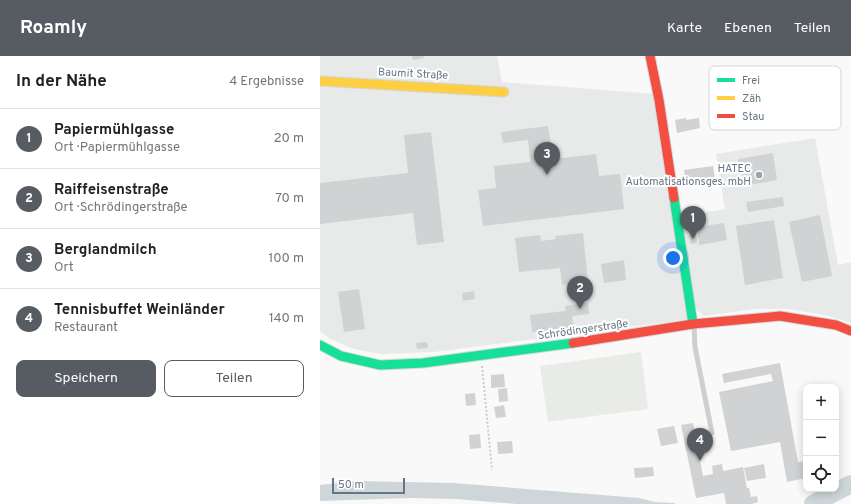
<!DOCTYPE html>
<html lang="de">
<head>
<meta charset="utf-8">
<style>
  :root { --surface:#fff; --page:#f2f2f2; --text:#202124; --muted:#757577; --line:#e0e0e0; --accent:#565c61 }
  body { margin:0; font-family:Overpass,sans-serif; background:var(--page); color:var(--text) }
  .controls { position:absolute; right:12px; bottom:12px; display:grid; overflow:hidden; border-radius:8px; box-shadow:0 2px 10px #0003 }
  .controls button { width:36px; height:36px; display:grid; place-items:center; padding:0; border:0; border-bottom:1px solid var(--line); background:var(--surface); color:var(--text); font:20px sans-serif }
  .scale { position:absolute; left:12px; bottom:10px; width:73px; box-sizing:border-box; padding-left:4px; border:2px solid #657683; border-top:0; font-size:11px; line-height:14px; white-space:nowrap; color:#657683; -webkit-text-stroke:3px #fff; paint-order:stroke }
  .you { position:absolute; left:353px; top:202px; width:14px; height:14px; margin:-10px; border:3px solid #fff; border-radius:50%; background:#1a73e8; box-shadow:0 0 0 6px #1a73e833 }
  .badge { display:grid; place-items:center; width:26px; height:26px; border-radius:50%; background:var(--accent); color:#fff; font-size:13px; font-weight:700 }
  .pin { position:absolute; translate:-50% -33px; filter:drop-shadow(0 1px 2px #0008) }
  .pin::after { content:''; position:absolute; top:21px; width:14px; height:12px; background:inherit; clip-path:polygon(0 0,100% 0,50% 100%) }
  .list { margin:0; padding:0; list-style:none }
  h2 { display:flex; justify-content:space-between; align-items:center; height:52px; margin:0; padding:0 16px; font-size:17px }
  h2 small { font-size:13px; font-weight:400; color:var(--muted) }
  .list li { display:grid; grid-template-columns:26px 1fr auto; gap:12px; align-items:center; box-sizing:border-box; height:60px; padding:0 16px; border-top:1px solid var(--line) }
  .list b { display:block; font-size:15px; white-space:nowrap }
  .list p { margin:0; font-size:13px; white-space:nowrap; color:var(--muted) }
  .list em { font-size:13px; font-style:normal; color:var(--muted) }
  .actions { display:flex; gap:8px; padding:12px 16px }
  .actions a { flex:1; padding:9px 0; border:1px solid var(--accent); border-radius:8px; text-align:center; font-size:14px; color:var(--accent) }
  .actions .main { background:var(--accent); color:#fff }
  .icon { flex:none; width:22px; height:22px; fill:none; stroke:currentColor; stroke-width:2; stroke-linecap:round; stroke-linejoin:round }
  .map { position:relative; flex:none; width:531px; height:448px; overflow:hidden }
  header { display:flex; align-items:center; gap:24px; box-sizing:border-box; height:56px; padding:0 20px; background:var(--accent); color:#fff }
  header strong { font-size:19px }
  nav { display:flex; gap:22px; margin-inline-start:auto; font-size:14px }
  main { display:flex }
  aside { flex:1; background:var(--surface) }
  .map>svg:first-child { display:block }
</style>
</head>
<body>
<header>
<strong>Roamly</strong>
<nav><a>Karte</a><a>Ebenen</a><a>Teilen</a></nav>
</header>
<main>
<aside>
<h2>In der Nähe<small>4 Ergebnisse</small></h2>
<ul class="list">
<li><span class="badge">1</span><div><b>Papiermühlgasse</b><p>Ort · Papiermühlgasse</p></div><em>20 m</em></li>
<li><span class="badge">2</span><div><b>Raiffeisenstraße</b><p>Ort · Schrödingerstraße</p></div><em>70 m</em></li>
<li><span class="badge">3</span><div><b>Berglandmilch</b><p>Ort</p></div><em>100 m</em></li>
<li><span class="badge">4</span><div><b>Tennisbuffet Weinländer</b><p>Restaurant</p></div><em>140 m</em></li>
</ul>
<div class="actions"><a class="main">Speichern</a><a>Teilen</a></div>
</aside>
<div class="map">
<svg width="531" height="448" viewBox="0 0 531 448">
  <rect width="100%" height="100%" fill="#f9f9f9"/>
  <!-- built -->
  <g fill="#e8e9e9">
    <polygon points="0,0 177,0 182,26 336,38 370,263 114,296 61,298 34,293 10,283 0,275"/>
    <polygon points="495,82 518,209 531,206 531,267 505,259 467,253 434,253 384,260 375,252 362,160 405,153 396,98"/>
  </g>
  <!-- green -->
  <polygon fill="#e8ebe6" points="321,296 328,353 228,366 220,310"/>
  <!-- water -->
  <polygon fill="#ced6d9" points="37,425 133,427 319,442 335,446 355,447 355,448 197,448 137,443 91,442 0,445 0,429"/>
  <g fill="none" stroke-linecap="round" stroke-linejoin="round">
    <!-- river -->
    <polyline stroke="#ced6d9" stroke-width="18" points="493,448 531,428"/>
  </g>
  <!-- building -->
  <g fill="#d0d2d3">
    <polygon points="92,0 103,0 104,2 93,4"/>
    <polygon points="366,62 366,64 379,62 380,72 357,77 355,64"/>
    <polygon points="228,70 231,88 224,89 226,104 276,98 279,120 300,118 304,153 163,170 158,134 176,132 174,110 210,106 208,84 183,87 181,76"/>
    <polygon points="111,76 124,186 97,189 93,157 0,168 0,127 88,117 84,79"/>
    <polygon points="453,97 457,124 424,130 421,113 419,113 418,103"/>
    <polygon points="393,110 395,123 366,128 364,114"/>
    <polygon points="463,141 464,150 428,156 426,146"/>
    <polygon points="500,159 512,220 482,226 469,166"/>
    <polygon points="454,164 463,222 425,229 416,170"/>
    <polygon points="404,167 407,184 379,189 377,171"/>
    <polygon points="263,177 268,226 242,229 240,212 199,216 195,182 220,179 221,185 236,183 235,180"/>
    <polygon points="376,178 377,187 371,188 369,179"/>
    <polygon points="304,204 306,224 284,227 281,208"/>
    <polygon points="39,233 45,273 24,276 18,236"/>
    <polygon points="154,235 155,243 143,245 142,237"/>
    <polygon points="268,247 269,258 252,260 254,271 212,276 210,259 246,255 245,250"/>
    <polygon points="107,286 108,292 97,293 96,287"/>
    <polygon points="460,307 478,406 486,405 486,422 467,426 460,386 411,395 399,336 453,325 451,318 404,327 402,318"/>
    <polygon points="184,318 185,331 171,332 171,319"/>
    <polygon points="187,332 188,345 179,346 178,333"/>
    <polygon points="155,337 156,349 146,350 145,338"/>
    <polygon points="184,349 186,361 176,362 174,351"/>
    <polygon points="373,367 383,420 393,418 392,410 402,408 403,415 423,411 427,432 429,432 431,441 437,440 438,446 432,448 406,448 404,437 376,442 361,369"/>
    <polygon points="354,370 358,387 341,390 337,373"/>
    <polygon points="160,378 161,392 150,393 149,379"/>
    <polygon points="192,385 193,397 178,398 177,386"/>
    <polygon points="444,408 446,422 427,425 424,412"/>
    <polygon points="333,411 334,420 315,422 314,412"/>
  </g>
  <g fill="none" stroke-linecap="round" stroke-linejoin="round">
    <defs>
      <g id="fast">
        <polyline points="354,142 373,268"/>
        <polyline points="0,289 21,300 60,309 103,307 253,287"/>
      </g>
      <polyline id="slow" points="0,25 184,36"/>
      <g id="jam">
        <polyline points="330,0 339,44 354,142"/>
        <polyline points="253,287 373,268 460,260 516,269 531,275"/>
      </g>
    </defs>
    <!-- fast casing -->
    <use href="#fast" stroke="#d5d6d7" stroke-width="11"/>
    <!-- slow casing -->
    <use href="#slow" stroke="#d5d6d7" stroke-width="11"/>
    <!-- jam casing -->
    <use href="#jam" stroke="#d5d6d7" stroke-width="11"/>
    <!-- path -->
    <polyline stroke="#cbcccd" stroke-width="2" stroke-dasharray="2 2" stroke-linecap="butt" points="162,310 172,414"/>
    <!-- lane -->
    <polyline stroke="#cecfd0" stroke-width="5" points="374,270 375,291 392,377"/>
    <!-- fast -->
    <use href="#fast" stroke="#16e098" stroke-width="9"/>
    <!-- slow -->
    <use href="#slow" stroke="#ffcf43" stroke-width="9"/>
    <!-- jam -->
    <use href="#jam" stroke="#f24e42" stroke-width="9"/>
  </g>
  <!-- markers -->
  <circle fill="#99a4ac" stroke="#fff" stroke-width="1.5" cx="439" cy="119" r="4"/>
  <g text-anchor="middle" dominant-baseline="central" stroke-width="4" stroke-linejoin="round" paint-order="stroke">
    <!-- street labels -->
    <g font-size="11" fill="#657683" stroke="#fff">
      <text transform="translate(93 18) rotate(3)">Baumit Straße</text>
      <text transform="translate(263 274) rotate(-8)">Schrödingerstraße</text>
    </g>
    <!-- poi labels -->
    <g font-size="11" fill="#657683" stroke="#fff" text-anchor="end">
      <text x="431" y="113">HATEC<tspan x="431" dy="13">Automatisationsges. mbH</tspan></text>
    </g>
  </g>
  <!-- legend -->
  <rect x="389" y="10" width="132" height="64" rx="6" fill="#fff" stroke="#d1d6da" stroke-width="1"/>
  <rect x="397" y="22" width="18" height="4" fill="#16e098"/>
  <rect x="397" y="40" width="18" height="4" fill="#ffcf43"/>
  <rect x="397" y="58" width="18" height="4" fill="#f24e42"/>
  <g font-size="11" fill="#657683">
    <text x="422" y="28">Frei</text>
    <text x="422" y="46">Zäh</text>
    <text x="422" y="64">Stau</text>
  </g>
</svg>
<div class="controls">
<button>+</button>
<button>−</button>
<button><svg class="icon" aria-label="locate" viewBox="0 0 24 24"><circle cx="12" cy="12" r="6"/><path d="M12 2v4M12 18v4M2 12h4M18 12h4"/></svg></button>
</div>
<div class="scale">50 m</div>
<div class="you"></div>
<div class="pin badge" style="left:373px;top:183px">1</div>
<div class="pin badge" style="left:260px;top:253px">2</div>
<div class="pin badge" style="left:227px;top:119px">3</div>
<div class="pin badge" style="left:380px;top:405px">4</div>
</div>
</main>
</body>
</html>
